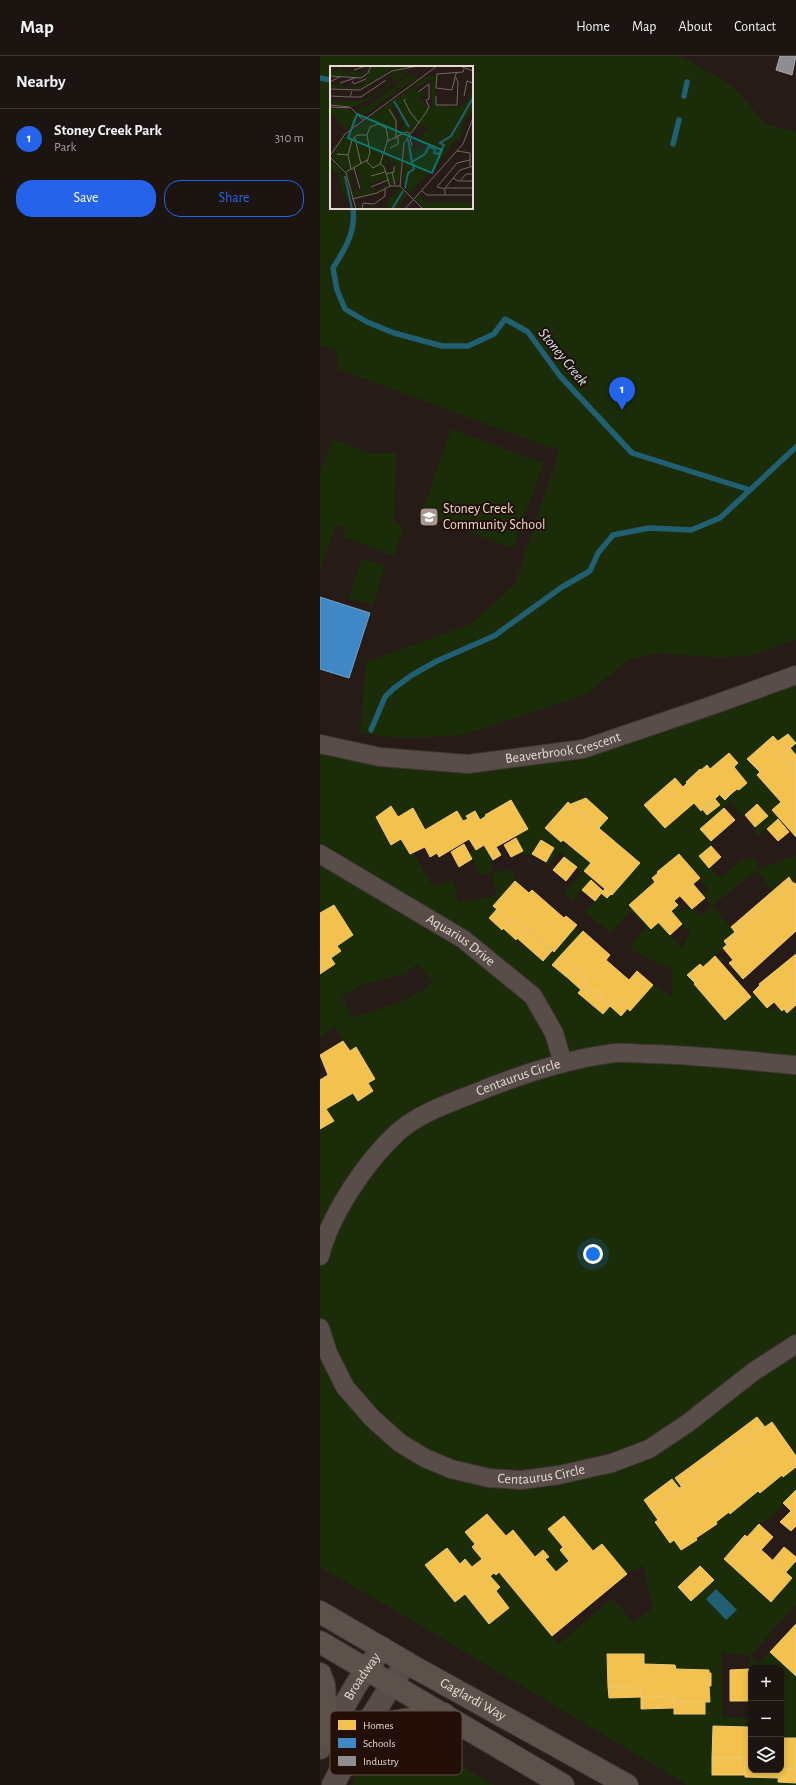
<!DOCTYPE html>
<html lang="en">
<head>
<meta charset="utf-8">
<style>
  :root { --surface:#1c1410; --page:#29211e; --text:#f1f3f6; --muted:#a09e9f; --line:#3a3330; --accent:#2563eb }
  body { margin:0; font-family:"Alegreya Sans",sans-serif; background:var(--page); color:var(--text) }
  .controls { position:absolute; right:12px; bottom:12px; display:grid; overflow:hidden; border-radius:8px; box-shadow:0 2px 6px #0003 }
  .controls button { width:36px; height:36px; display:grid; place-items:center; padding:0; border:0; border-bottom:1px solid var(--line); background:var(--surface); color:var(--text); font:20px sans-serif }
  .you { position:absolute; left:273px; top:1198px; width:14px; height:14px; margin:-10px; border:3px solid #fff; border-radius:50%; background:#1a73e8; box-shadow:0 0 0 6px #1a73e833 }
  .badge { display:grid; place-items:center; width:26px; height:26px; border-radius:50%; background:var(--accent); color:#fff; font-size:13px; font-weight:700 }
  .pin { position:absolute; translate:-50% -33px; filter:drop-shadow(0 1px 2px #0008) }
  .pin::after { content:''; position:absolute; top:21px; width:14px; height:12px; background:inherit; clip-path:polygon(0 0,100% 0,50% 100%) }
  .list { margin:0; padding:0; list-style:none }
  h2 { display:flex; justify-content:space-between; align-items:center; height:52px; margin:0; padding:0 16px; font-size:17px }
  h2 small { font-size:13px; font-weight:400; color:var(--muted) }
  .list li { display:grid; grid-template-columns:26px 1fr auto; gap:12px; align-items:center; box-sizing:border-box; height:60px; padding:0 16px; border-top:1px solid var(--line) }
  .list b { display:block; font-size:15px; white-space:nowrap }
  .list p { margin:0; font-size:13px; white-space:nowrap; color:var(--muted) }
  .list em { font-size:13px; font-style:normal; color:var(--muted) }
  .actions { display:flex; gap:8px; padding:12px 16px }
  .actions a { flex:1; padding:9px 0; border:1px solid var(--accent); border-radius:16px; text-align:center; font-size:14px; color:var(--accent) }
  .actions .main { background:var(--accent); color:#fff }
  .icon { flex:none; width:22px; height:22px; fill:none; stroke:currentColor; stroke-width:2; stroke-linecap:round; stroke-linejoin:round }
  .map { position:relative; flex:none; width:476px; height:1729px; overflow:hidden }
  header { display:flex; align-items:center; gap:24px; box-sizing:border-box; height:56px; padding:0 20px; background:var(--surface); border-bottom:1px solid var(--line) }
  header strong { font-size:19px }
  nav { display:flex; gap:22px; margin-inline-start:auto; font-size:14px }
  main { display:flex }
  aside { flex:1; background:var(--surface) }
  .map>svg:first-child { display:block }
</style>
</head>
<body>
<header>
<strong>Map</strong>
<nav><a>Home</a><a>Map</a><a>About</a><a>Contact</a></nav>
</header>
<main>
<aside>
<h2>Nearby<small></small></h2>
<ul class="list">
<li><span class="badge">1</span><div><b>Stoney Creek Park</b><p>Park</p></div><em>310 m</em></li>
</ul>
<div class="actions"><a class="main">Save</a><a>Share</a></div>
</aside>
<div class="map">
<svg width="476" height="1729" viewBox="0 0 476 1729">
  <rect width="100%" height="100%" fill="#261b16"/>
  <!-- green -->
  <g fill="#1b2c09" fill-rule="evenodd">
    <path d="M0,0H360L410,28L447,68L476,76V583L433,599L403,602L340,597L309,603L266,639L143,679L97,682L68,681L40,677L46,606L151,568L195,528L239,395L18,313L16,294L0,289ZM11,11H152V152H11Z"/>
    <polygon points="131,373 224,407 193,492 101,458"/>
    <polygon points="13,383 49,397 76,397 74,465 83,471 74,500 22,480 25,471 18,469 16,471 0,513 0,416"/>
    <polygon points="42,502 65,510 53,549 29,542"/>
    <path d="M476,617V699L470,692L476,687L468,678L458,685L453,680L427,703L440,716L438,719L461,746L452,754L459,762L438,780L433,773L447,760L436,747L422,760L410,746L380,772L391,785V790L379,800L400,822L421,804L427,805L434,801L438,807L436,814L476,799V828L468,821L453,835L436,815L392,850L415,876C407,890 396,900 383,911L380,908L368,919L405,964L435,938L451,955L457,950L467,957L476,949V1434L449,1463L439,1468L427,1481L425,1479L404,1503L450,1546L472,1522L466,1516L476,1505V1549L430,1600L438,1607L450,1596L476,1620V1682H461V1612H431V1675H428V1671L393,1670L392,1719H425V1721L458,1722V1726L476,1727V1729H367L88,1562L0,1511V1073L13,1065L6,1053L33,1037L38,1045L53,1036L48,1027L55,1023L36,992L30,995L15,971L0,980V918L15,908L11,902L21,895L17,890L33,879L14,849L0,857V687L148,708L263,693ZM408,697L417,707L414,711L427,727L405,744L400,739L395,743L400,749L388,759L374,747L325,749L354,722L363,731L367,727L366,725L380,713L381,714L387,709L390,713ZM266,743L288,762L279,772L320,807L292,839L291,838L287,842L281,837L265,856L291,877L310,855L326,870L309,892L315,896L352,913V940L333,929L311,955L308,952L301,960L290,950L283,958L258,938L261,934L233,909L261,876L255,871L234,896L232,895L223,905L183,872L182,873L169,862L177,853L174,850L195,825L194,814L172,817L171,806L173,804L164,789L148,796L160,819L172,817L176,840L138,846L134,825L112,829L93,796L81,783L71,789L56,761L71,750L78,761L93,752L105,774L137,755L143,765L148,763L146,760L155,756L160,764L166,760L165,759L191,744L208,773L195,780L205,799L212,798L221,784L234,792L225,807L228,810L240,796L262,816L244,838L252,845L273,822L271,807L226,772L248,746L251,748ZM359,798L388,833L382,839L392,850L379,860L369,850L363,855L358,849L351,855L370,877L360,896L362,892L338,866L309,849L335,826L334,821L338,817L337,816ZM97,908L113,926C90,945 60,954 31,961L22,940L42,929L85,918ZM167,1458L186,1480L193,1474L215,1501L224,1495L228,1500L225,1503L236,1516L249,1505L240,1494L243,1491L229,1473L244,1460L273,1495L282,1488L307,1518L323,1509L333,1551L314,1567L292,1542L239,1588L179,1516L176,1519L174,1517L170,1520L180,1531L176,1535L189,1552L169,1568L145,1538L135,1546L105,1509L127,1492L140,1508L145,1504L152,1511L162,1503L152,1491L155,1488L146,1476ZM402,1596L430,1600L428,1662L402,1661ZM287,1598H324V1608L355,1609L356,1613L391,1617V1629L389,1630L390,1646H385V1657H354V1652L321,1653V1641L289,1642Z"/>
    <polygon points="82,1672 174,1729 32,1729 48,1696"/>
  </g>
  <!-- water -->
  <polygon fill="#215f73" points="396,1533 417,1554 406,1564 386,1543"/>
  <!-- homes -->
  <g fill="#f2c14e" stroke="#efc876">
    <polygon points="468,678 476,687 467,695 458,685"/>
    <polygon points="453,680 467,695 461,700 476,717 476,781 452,754 461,746 437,719 440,716 427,703"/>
    <polygon points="470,692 476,699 476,717 461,700"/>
    <polygon points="409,697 418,707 414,711 427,727 419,734 417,733 411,738 406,733 381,755 374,747 345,772 324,749 355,722 363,731 367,727 366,726 380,713 381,714 387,709 390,713"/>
    <polygon points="406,733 411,738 405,744 400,739"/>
    <polygon points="266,742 288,762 279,772 251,748"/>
    <polygon points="395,743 400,749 387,759 383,754"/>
    <polygon points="191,744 208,773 176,791 181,799 173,804 164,789 156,794 149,783 119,801 117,797 110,801 105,791 90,798 81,783 71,789 56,761 71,750 78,761 93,752 105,774 137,755 143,765 148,763 146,760 155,755 160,764 166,760 165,759"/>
    <polygon points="248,746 320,807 292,839 264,815 271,807 243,784 241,786 225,772"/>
    <polygon points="437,748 448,760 435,771 425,759"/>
    <polygon points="404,752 415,764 391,785 380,773"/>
    <polygon points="458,763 469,776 458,785 447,773"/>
    <polygon points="196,782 203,795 191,801 184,789"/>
    <polygon points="221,784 234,792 226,806 212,798"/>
    <polygon points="144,788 152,803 139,811 131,796"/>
    <polygon points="391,790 401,801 389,812 379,800"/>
    <polygon points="359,798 380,822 354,845 358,849 331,873 309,849 335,826 332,822 338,817 337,816"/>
    <polygon points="244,801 257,811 246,825 233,814"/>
    <polygon points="469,821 472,826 415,876 411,871"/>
    <polygon points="271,824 283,835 275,845 262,834"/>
    <polygon points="195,825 209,837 212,834 244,862 246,860 257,869 234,896 194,861 191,865 173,850"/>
    <polygon points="472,826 476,828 476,875 423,923 409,907 413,904 403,892 418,879 415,876"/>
    <polygon points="373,828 385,842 372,853 360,840"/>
    <polygon points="285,833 291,838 287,842 281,837"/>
    <polygon points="14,849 33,879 17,890 21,895 11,902 15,908 0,918 0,857"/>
    <polygon points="177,853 190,864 182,874 169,862"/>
    <polygon points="351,855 362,868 350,879 338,866"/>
    <polygon points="194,861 206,872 196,884 183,872"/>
    <polygon points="206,872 232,895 223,905 197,882"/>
    <polygon points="263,875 290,899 286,904 309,924 317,915 333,929 310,955 297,943 290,950 280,941 282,939 276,934 274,936 264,927 267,924 240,900"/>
    <polygon points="415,876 418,879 407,889 404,885"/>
    <polygon points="476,898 476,942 462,955 454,946 447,952 433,936 440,929 439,928"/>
    <polygon points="240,900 256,914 249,923 232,909"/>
    <polygon points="395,900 431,941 405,964 374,928 385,919 380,914"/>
    <polygon points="380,908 383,911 380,914 385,919 375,927 367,919"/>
    <polygon points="256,914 267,924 264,927 266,928 261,934 249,923"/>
    <polygon points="266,928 274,936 276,934 282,939 280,941 290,950 283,958 258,937"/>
    <polygon points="476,942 476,949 467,957 464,953"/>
    <polygon points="297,943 308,952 301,960 290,950"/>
    <polygon points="23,985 30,995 36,991 55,1023 48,1027 53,1035 38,1045 33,1037 6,1053 14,1065 0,1073 0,1024 8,1019 0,999"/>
    <polygon points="437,1361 445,1371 439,1375 438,1373 429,1379 431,1382 424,1387 422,1384 407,1396 408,1398 394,1408 393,1406 387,1410 381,1403"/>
    <polygon points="452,1366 476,1400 476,1411 463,1421 462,1419 440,1437 438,1435 410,1458 409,1456 396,1466 397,1468 376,1482 377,1484 361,1494 354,1484 350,1487 335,1466 338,1464 331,1454 367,1426 368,1427 379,1419 378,1417 393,1406 394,1408 408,1398 407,1396 422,1384 424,1387 431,1382 429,1379 438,1373 439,1375"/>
    <polygon points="381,1403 387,1410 378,1417 379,1419 368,1427 367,1426 361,1430 355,1422"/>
    <polygon points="352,1423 359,1432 352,1437 353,1438 331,1454 324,1444"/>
    <polygon points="476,1434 476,1460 463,1447"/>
    <polygon points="471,1455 476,1460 476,1470 471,1475 460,1466"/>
    <polygon points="167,1458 186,1480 193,1474 215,1501 223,1494 229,1501 225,1503 236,1516 249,1505 240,1494 243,1491 228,1473 244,1460 273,1495 282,1488 307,1518 232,1580 179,1516 176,1519 174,1517 170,1520 180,1531 176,1535 189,1552 169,1568 145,1538 135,1546 105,1509 127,1492 140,1508 145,1503 152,1511 162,1503 152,1491 155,1488 145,1476"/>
    <polygon points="439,1468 453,1481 441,1494 427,1481"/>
    <polygon points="425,1479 472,1522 451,1546 404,1503"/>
    <polygon points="464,1491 476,1501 476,1505 466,1516 453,1504"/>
    <polygon points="380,1510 394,1524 371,1545 358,1531"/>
    <polygon points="476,1568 476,1620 450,1596"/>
    <polygon points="287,1598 324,1598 324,1608 355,1609 356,1613 389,1614 389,1617 391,1617 391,1630 389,1630 390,1646 354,1646 354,1640 321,1641 321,1630 288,1631"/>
    <polygon points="429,1613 429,1645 410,1645 410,1614"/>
    <polygon points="321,1630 321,1641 289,1642 288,1631"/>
    <polygon points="354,1640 354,1652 321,1653 321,1641"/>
    <rect x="354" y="1646" width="31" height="12"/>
    <polygon points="393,1670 428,1671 428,1675 431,1675 431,1708 425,1708 425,1702 392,1702"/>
    <rect x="461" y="1682" width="15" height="31"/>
    <rect x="392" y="1702" width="33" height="17"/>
    <polygon points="425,1708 431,1708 431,1714 459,1714 458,1722 425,1721"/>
    <polygon points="461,1713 476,1713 476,1727 458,1726 459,1714"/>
  </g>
  <!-- schools -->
  <polygon fill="#3f88c5" stroke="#72a0c9" points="0,541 50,557 29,622 0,613"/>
  <!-- industry -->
  <polygon fill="#8d8d92" stroke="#a9a4a6" points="460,0 476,0 472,19 456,14"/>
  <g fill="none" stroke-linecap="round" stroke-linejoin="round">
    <!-- stream -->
    <g stroke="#215f73" stroke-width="5.5">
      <polyline points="0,22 11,24"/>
      <polyline points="364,40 367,26"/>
      <polyline points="353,88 359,64"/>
      <path d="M33,152C36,176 25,193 13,212L17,234L25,253L47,266L74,277L122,290H148L174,278L185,263L208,276L240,320L312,397L430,434L476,391"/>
      <polyline points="51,674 65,641 73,633 92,619 117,605 174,580 242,531 270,515 278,497 293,479 329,472 371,474 400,462 430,434"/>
    </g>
    <defs>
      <g id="minor">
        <path id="s1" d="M0,688L60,701L148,708L263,693L393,649L476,619"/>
        <path id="s2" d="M0,798L143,883L213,940L234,977L243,1007"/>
        <path id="s3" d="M0,1200C10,1159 46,1105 78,1076C99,1058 124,1049 150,1039C196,1020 245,1003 295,997C307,996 319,998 331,998C379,999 428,1005 476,1009"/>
        <path id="s4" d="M0,1272L8,1297L25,1331L52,1362L80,1387L105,1402L131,1413L169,1422L201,1424L239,1419L292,1407L329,1393L368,1367L433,1316L476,1288"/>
      </g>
      <g id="tertiary">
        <path id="s5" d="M0,1692L36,1629L62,1592"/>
        <polyline points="13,1729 38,1682 86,1606"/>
      </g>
      <g id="secondary">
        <path id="s6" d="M0,1556L94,1611L307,1729"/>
        <polyline points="0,1586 243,1729"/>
        <polyline points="0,1618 4,1629 7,1680"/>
        <polyline points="38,1682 71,1666 124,1658"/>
      </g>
    </defs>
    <!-- minor casing -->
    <use href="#minor" stroke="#3e3531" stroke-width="20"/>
    <!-- tertiary casing -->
    <use href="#tertiary" stroke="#3e3531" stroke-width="24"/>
    <!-- secondary casing -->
    <use href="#secondary" stroke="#3e3531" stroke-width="24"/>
    <!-- minor -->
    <use href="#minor" stroke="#584d49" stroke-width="18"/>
    <!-- tertiary -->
    <use href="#tertiary" stroke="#584d49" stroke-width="22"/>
    <!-- secondary -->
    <use href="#secondary" stroke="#5d524b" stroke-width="22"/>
  </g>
  <!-- icons -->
  <defs>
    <symbol id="school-square" viewBox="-11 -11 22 22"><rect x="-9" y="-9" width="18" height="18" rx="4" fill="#a59691" stroke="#230f07"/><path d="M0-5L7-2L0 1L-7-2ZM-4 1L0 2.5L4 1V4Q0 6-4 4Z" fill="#fff"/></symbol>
  </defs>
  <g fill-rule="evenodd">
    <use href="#school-square" x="98" y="450" width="22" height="22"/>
  </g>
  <g text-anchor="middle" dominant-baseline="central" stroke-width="4" stroke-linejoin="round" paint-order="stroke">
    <!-- poi labels -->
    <g font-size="14" fill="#e9d9d3" stroke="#230f07" text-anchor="start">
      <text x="123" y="453">Stoney Creek<tspan x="123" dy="16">Community School</tspan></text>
    </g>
    <!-- street labels -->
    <g font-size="14" fill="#e9d9d3" stroke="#230f07">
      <text stroke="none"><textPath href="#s1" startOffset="246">Beaverbrook Crescent</textPath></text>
      <text stroke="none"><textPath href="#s2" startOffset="165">Aquarius Drive</textPath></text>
      <text stroke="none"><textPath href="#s3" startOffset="281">Centaurus Circle</textPath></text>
      <text stroke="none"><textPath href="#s4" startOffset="292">Centaurus Circle</textPath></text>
      <text stroke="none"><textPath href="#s5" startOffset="83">Broadway</textPath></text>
      <text stroke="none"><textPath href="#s6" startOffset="176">Gaglardi Way</textPath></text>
    </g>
    <!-- water labels -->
    <g font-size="15" font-style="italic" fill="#cce7f1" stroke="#230f07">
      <text transform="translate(243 301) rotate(51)">Stoney Creek</text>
    </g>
  </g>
  <!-- overview -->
  <g transform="translate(10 10)">
    <rect width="143" height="143" fill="#261b16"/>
    <path d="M37,0H41L39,4L29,11L0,9V4L3,6L11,2L13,8L23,5L29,8L35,5ZM43,0H86L60,4L32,23L0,22V18L5,20L9,17L11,21L32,20ZM79,4L66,16L59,10L65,5ZM81,9L87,11L71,23L66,22L67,18ZM102,9L106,12V39L129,42L137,35L143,23V44L133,57L131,72L124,76L104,102L80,126L72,118L76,75L78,72L81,74L82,83L86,86L84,83L87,80L91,83L88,88L98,78L89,72L96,64L105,70L90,57L74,77L69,116L41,128L25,131L17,105L1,91L15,70L94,12ZM101,13L102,41H97L90,30L99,27H95V22H94V25L89,29L85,23ZM65,41L63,43L67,42L70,48V56L74,55L70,67L67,64L69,54L61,42ZM63,87L69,92L64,93L65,105L62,99V105H58L56,102L59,100L54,101L56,100L53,95L59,99L54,92L57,90L61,98H63ZM28,104L30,120L32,123L31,126L23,122L22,115H26L21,113L24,112L25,109L21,111V106ZM51,113L52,116L56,114L57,118L51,122L48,120L50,122L45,125L44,122L40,123V119ZM55,10L61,18L37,35L24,41L0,37V35H25L40,32L59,17ZM64,21L67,25L34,49L29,47L27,44L40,39ZM0,42L19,43L29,54L15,63L0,45ZM1,93L14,106L8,111V107L0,104ZM15,107L21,132L16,134L10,119V111ZM70,122L77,128L68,143H56L60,132ZM89,129L95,136H143V143H94L86,133Z" fill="#1b2c09" fill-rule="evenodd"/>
    <path fill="none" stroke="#215f73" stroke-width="2" d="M64,35L79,61M78,73L82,96M15,110L22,143M75,122L78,107L84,103L82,96L95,88L99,80L105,84L104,87L109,88L114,79L110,77L121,70L143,32M62,143L73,125"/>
    <path fill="none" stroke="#746762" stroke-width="1" d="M130,0L143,5M24,4L36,0M0,10L31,12L38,7L41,0M125,11L122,24L106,22L107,8L133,6L134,3M22,15L24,18L36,13M0,16L11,10M10,17L25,12M0,23L30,24L62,5L88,0M0,30L20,31L22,25M106,30V39H127L128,16L125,10L127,6M134,30L137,15L143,17M21,31H31L56,14M76,33L74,34L80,46L89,57M0,39L20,41L33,54M0,41L19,42M59,43L66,55V73M48,58L56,62L58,73L50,98L43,102L37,96L40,86L37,69L40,61ZM79,68L82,80M25,72L31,98M58,75L76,66L80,67M60,82L68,78V71M127,85L140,87V100M7,88L18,89L21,103M18,89L22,74L27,69H37M0,90L15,68L107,0M0,91L16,107L26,143M50,98L54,101L60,120M24,102L30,123M16,106L37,94M62,106L65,119M56,108L64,106V100M41,110L55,106M123,112L128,115H143M131,114L136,108H143M70,120L74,77L95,48L99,41L96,34L99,33V18L88,26M70,120L93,143M41,121L58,114M116,122H143M115,123L107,121L127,97L140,94M92,125L97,129H143M115,129V122L130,104L143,100M22,133L47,127L60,120H70M32,143L33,137L44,138L55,130V123M75,143L133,78L143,52"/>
    <path fill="#0f766e" fill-opacity="0.15" stroke="#0f766e" stroke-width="2" d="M27,48L112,84L102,107L18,72Z"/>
    <rect width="143" height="143" fill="none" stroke="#e9d9d3" stroke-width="2"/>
  </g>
  <!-- legend -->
  <rect x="10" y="1655" width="132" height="64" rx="6" fill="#230f07" stroke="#5e4c44" stroke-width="1"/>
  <rect x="18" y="1664" width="18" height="10" fill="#f2c14e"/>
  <rect x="18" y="1682" width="18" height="10" fill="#3f88c5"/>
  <rect x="18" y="1700" width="18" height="10" fill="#8d8d92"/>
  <g font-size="11" fill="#e9d9d3">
    <text x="43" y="1673">Homes</text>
    <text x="43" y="1691">Schools</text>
    <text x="43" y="1709">Industry</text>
  </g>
</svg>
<div class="controls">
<button>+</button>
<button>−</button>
<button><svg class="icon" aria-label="layers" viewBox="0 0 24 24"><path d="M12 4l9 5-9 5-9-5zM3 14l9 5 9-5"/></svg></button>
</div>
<div class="you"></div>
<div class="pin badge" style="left:302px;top:354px">1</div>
</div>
</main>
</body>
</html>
